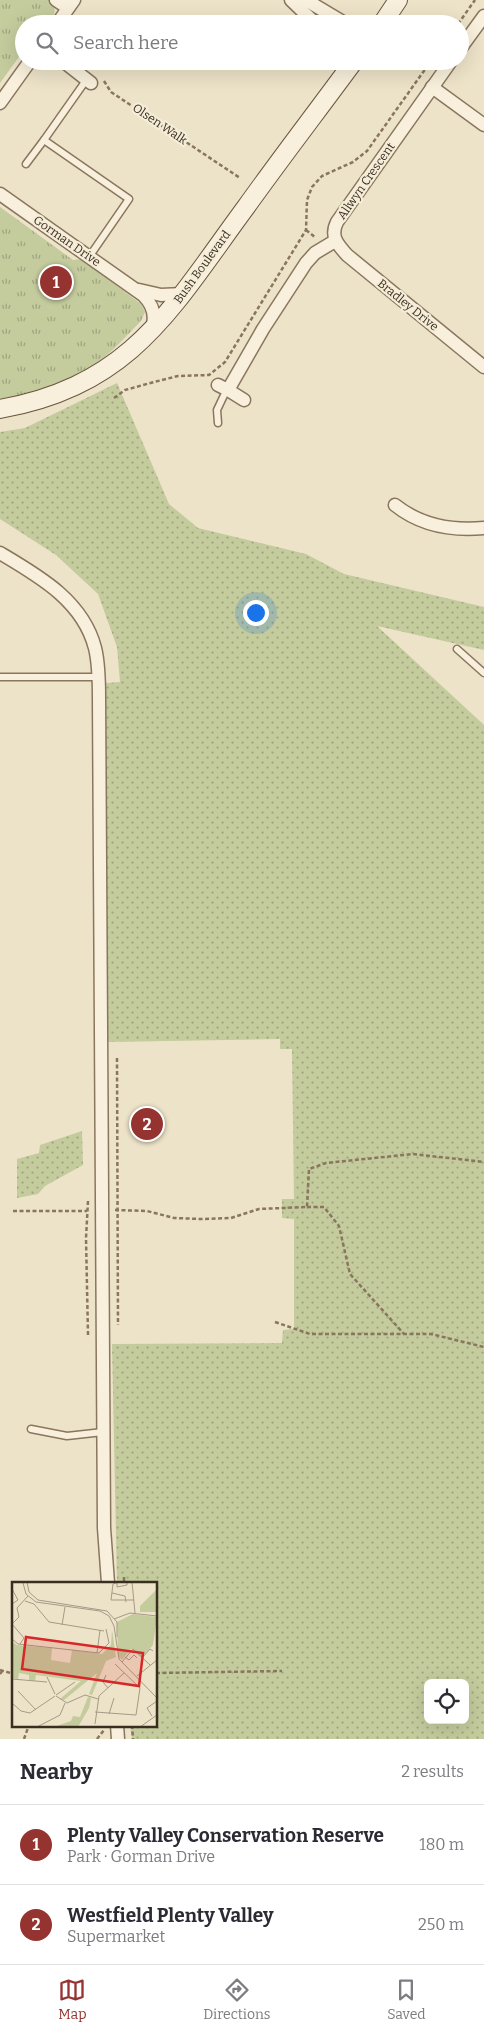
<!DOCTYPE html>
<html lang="en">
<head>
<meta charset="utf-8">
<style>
  :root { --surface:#fff; --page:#f7f7f7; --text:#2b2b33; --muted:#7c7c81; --line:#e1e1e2; --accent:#953331 }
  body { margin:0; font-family:Bitter,serif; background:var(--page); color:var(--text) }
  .controls { position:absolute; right:15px; bottom:15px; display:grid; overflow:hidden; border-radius:8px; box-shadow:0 5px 20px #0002 }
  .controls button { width:45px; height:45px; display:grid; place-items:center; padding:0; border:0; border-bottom:1px solid var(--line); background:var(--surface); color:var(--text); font:25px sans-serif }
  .you { position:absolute; left:255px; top:612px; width:18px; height:18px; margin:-12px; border:4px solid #fff; border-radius:50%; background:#1a73e8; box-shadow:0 0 0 8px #1a73e833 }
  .badge { display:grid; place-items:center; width:32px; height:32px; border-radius:50%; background:var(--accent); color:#fff; font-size:16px; font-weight:700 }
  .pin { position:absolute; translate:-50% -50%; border:2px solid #fff; box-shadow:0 1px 5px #0006 }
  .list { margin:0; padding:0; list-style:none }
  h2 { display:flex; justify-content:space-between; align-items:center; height:65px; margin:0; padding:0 20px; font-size:21px }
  h2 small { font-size:16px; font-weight:400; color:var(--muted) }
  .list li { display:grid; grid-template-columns:32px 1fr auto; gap:15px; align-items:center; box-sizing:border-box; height:80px; padding:0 20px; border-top:1px solid var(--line) }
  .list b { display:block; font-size:19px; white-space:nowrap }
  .list p { margin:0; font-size:16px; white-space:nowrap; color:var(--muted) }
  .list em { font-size:16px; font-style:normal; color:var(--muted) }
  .icon { flex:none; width:28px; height:28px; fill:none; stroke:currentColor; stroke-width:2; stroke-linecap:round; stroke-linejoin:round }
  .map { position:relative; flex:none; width:484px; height:1739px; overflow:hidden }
  .search { position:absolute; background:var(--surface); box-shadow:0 5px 20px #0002; left:15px; right:15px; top:15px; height:55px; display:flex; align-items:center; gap:12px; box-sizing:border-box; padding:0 18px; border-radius:28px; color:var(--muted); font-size:19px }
  .sheet { height:225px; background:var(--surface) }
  nav { display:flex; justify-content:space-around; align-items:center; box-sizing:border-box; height:70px; border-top:1px solid var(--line); background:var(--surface); font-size:14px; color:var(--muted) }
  nav a { display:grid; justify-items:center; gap:2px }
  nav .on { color:var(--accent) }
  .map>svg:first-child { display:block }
</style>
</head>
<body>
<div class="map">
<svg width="484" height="1739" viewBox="0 0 484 1739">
  <defs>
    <pattern id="grass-tufts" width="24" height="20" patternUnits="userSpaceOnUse" patternTransform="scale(1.25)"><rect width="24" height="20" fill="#c4cb9d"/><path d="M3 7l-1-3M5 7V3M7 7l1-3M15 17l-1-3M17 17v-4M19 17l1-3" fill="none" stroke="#a0a580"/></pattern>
    <pattern id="park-dots" width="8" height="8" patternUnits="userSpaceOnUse" patternTransform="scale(1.25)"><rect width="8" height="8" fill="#c4cb9d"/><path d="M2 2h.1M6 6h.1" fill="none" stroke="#a0a580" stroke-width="1.8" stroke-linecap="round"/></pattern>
  </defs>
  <rect width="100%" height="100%" fill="#ede3c9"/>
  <!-- grass -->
  <g fill="url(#grass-tufts)">
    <path d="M0,0H49C58,7 55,15 49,24L45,21L43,24H24V50L0,83Z"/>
    <path d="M0,207L73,260L81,259L141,304L145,312L141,321C126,336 112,353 95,364C67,383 33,394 0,399Z"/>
  </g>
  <!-- park -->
  <g fill="url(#park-dots)" fill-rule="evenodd">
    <path d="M117,383L169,504L198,528L306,554L344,574L484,607V650L377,626L484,725V1739H132L130,1725H156V1583H117L112,1344L282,1343L283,1330L294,1329V1219L282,1218V1199H294L292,1049H280V1039L108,1042L105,822L106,683L120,682L117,647L98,594L56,555L0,519V432L25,428ZM428,1683H465V1720H428Z"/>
    <polygon points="82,1131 83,1165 45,1186 38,1194 17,1198 17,1159 39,1153 40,1145"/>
  </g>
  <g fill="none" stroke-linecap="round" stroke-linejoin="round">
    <defs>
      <g id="service">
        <polyline points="87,79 44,140 129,199 89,257"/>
        <polyline points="26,164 44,140"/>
        <polyline points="218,423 217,410 227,389"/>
        <polyline points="457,649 484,673"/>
        <polyline points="0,677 99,677"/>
        <polyline points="31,1429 67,1436 103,1432"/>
      </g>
      <g id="minor">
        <polyline points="56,0 68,8"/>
        <polyline points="291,0 316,24"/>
        <polyline points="306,0 346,24"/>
        <polyline points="57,24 74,0"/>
        <polyline points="460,49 484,16"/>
        <polyline points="63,61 91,83"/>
        <path d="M451,61L337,222C330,236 337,244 347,255L484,367"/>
        <polyline points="432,87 484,125"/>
        <polyline points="0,103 30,61"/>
        <path d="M0,194L143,295C153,305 157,317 151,330"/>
        <polyline points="139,290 161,295 183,294"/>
        <polyline points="218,385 228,390 263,329 306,263 315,253 335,241"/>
        <polyline points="228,390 244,400"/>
        <path d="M395,505C420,525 452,531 484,528"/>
        <path d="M0,553C39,576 83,601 95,648C99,664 99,682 99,698L104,1528L108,1583"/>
        <polyline points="117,1725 118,1739"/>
      </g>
      <g id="secondary">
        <polyline points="382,24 398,0"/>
        <path d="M0,409C133,385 172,307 246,207C281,158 318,110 354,61"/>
      </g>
    </defs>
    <!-- service casing -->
    <use href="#service" stroke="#89765e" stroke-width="9"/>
    <!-- minor casing -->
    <use href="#minor" stroke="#89765e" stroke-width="15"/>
    <!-- secondary casing -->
    <use href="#secondary" stroke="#6b5741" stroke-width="20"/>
    <!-- path -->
    <g stroke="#89765e" stroke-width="2.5" stroke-dasharray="4 2.5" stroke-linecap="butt">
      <polyline points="458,24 475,0"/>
      <polyline points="104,81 111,92 240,178"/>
      <polyline points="306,230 316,238"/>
      <polyline points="114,398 125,390 154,382 178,376 209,375 225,362 306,230 307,200 312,187 322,176 353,162 367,151 431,61"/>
      <polyline points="117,1058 118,1325"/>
      <polyline points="88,1201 86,1238 88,1335"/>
      <polyline points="307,1207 324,1207 339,1226 350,1274 404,1334"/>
      <polyline points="115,1210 147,1211 174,1218 202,1219 231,1218 259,1209 307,1207 309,1169 326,1163 413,1154 484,1162"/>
      <polyline points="13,1211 87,1211"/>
      <polyline points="275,1322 310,1334 431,1334 484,1347"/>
      <polyline points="124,1577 124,1583"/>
      <polyline points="0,1670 14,1674"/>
      <polyline points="156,1673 282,1671"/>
      <polyline points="0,1674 3,1670"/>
      <polyline points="132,1725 133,1739"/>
      <polyline points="24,1739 29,1725"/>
      <polyline points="97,1739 104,1730"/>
    </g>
    <!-- service -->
    <use href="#service" stroke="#f8f0dc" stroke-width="6"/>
    <!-- minor -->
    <use href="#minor" stroke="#f8f0dc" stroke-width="12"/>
    <!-- secondary -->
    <use href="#secondary" stroke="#f8f0dc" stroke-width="18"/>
  </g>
  <g text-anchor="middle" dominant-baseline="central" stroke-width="4.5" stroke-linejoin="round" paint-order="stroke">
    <!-- street labels -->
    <g font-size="12" fill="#3a2e21" stroke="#f5edd8">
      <text transform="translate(160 124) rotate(34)">Olsen Walk</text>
      <text transform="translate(366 181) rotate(-55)">Allwyn Crescent</text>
      <text transform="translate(67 241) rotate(35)">Gorman Drive</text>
      <text transform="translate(202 267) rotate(-54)">Bush Boulevard</text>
      <text transform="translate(408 305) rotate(39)">Bradley Drive</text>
    </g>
  </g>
  <!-- overview -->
  <g transform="translate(12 1582)">
    <rect width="145" height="145" fill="#ede3c9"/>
    <path d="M121,32L145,35L141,63L130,75L119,67L110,78L106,74L105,40Z" fill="#c4cb9d"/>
    <path d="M145,7V30H128V24ZM100,48L104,75L94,79L80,113L77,112L85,91L52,118L48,117L69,99L24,93L23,99L17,98V93L7,91L6,97L0,96V60L5,63L40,66L39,78L58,81L60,68L90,72L99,63ZM76,115L79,116L77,126L66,145H42L59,139L61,134L68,135Z" fill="#c4cb9d"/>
    <path fill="none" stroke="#a59b86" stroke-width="1" d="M15,0L17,10L26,18L95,29L105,40V55M105,0V5L115,3V0M106,0L101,2L99,18H122M120,0L123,31M11,1L14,12L24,20L88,29L97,34L102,44L107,77L145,116M0,7L6,18L0,22M100,11L113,14L114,20M13,19L22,22L37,40L92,49M102,37L118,31L145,34M0,42L7,35L5,26L16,14M0,42L12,56L8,62M50,43L53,25M0,57L6,62L87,71L97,61L94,47M85,71L88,48M113,75L117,78L122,73L125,76M130,76L138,67L141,69M110,80L121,67L138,83M94,93L91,100L96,106M125,94L145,78M35,95L43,112M0,97L35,100M6,109L24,128M44,113L63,100M44,114L55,121L73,113L86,117M0,121L9,129L18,131L43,114M83,130L124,133L128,106L103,82M97,132L102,116M140,134L135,126L145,119M83,142L87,114L112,91M25,145L48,133L53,121M128,145L145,133"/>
    <path fill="#d62828" fill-opacity="0.15" stroke="#d62828" stroke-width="2.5" d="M14,55L131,71L127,104L10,87Z"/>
    <rect width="145" height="145" fill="none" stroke="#3a2e21" stroke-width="2.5"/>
  </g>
</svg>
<div class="controls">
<button><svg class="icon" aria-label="locate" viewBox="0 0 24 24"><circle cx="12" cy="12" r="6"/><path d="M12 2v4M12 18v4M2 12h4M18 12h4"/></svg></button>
</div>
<div class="you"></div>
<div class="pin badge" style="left:56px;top:282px">1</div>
<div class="pin badge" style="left:147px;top:1124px">2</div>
<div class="search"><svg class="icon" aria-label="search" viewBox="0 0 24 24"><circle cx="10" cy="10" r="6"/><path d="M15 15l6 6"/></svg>Search here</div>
</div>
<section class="sheet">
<h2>Nearby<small>2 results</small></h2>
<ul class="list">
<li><span class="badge">1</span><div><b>Plenty Valley Conservation Reserve</b><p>Park · Gorman Drive</p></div><em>180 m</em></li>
<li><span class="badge">2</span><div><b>Westfield Plenty Valley</b><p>Supermarket</p></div><em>250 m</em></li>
</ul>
</section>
<nav>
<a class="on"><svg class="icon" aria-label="map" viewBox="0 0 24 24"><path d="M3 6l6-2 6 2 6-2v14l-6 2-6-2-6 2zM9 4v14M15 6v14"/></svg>Map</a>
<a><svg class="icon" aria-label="directions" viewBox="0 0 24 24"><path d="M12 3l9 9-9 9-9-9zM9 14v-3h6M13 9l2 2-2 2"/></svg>Directions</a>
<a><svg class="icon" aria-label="saved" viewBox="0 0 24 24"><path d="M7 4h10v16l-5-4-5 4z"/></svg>Saved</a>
</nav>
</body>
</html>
